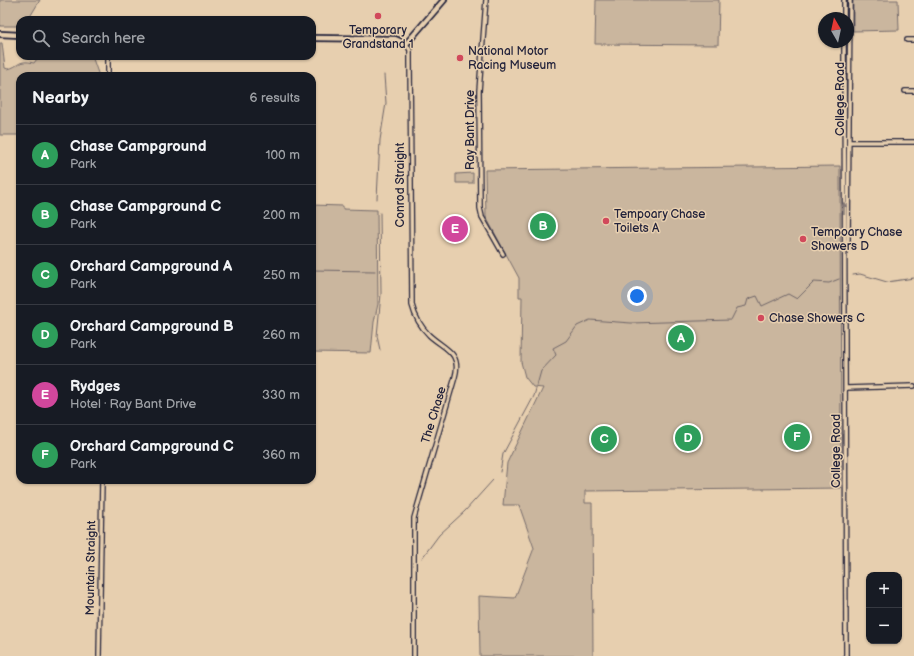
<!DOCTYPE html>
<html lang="en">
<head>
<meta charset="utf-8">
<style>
  :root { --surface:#171b24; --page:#20242c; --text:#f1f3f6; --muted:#9ea1a6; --line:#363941; --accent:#d1495b }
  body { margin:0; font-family:"Balsamiq Sans",sans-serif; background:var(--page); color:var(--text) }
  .controls { position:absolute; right:12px; bottom:12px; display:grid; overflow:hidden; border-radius:8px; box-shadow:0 1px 3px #0004 }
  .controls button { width:36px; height:36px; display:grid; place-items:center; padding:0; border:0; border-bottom:1px solid var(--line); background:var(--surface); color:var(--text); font:20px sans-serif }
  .compass { position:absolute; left:818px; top:12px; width:36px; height:36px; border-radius:50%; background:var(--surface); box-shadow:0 1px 3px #0004; rotate:351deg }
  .you { position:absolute; left:637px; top:296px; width:14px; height:14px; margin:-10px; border:3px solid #fff; border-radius:50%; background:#1a73e8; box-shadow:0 0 0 6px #1a73e833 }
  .badge { display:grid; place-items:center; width:26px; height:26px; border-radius:50%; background:var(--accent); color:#fff; font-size:13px; font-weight:700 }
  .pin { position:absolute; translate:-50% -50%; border:2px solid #fff; box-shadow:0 1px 4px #0006 }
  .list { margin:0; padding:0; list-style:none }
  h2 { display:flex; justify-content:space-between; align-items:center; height:52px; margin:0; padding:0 16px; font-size:17px }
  h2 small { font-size:13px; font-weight:400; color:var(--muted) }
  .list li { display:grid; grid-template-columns:26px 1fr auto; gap:12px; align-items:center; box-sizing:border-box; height:60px; padding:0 16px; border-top:1px solid var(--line) }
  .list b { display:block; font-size:15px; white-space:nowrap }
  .list p { margin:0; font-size:13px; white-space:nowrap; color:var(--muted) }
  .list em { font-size:13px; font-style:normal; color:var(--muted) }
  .icon { flex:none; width:22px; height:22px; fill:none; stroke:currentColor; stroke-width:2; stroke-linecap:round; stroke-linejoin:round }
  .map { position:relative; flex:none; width:914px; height:656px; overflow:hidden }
  .search { position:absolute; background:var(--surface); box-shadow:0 1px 3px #0004; left:16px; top:16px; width:300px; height:44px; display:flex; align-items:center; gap:10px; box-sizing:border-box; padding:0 14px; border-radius:12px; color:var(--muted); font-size:15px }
  .panel { position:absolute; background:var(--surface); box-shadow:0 1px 3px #0004; left:16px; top:72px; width:300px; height:412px; border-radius:12px }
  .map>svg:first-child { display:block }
</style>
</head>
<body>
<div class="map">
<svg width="914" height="656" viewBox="0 0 914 656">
  <rect width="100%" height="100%" fill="#e7cfaf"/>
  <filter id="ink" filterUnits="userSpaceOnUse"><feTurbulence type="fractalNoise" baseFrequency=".025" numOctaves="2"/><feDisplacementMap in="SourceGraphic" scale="8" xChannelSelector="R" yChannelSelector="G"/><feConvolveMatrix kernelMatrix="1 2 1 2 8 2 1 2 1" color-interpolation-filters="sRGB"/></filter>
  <g filter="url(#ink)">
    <!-- green -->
    <g fill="#cab69e" stroke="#766c6c">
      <polygon points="0,0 40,0 28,20 20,20 20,26 0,26"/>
      <polygon points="596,0 719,0 718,45 595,44"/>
      <polygon points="853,0 898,0 899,30 853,31"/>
      <path d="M0,43H2L5,68L8,69C20,66 18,59 34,63L39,56H92L99,76H20V135H0Z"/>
      <polygon points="840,166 841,488 585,491 585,503 592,503 593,656 480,656 479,596 515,598 534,548 519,505 503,505 507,463 543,388 533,387 525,377 521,362 522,297 519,297 519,278 486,217 485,170"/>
      <polygon points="473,173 473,183 456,183 456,174"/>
      <polygon points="312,205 343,206 343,209 377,210 378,304 374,322 371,353 312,352"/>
    </g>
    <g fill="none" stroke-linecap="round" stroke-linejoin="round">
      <!-- stream -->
      <g stroke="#6e6568" stroke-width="1">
        <polyline points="377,199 380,140 386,103 384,75"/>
        <polyline points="380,213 381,294 377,336 380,350"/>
        <polyline points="312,270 375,271"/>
        <polyline points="853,275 860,274 887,282 914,278"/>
        <polyline points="500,472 503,454 534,396 541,371 556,355 553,348 566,341 577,326 590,320 631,323 731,320 737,308 746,306 748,299 757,296 762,306 788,294 797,299 814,282 829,283 839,279"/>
        <polyline points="422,558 439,535 465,511 493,480"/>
      </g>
      <defs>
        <g id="minor">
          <polyline points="486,0 479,91 480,208 482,217 503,254"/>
          <polyline points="844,0 844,18"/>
          <polyline points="907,40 914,40"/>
          <polyline points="844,42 846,656"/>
          <path d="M406,44L410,50V61L412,305C415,317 421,327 429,335C444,349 462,352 455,377L414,518V656"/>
          <polyline points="108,76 108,56"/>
          <polyline points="905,91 914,91"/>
          <polyline points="849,142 914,142"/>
          <polyline points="846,246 848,240 850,0"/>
          <polyline points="846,388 914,386"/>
          <polyline points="99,656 102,480"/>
        </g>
        <g id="tertiary">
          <polyline points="0,34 20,35"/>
          <polyline points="312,38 395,39 406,44 444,0"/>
        </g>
      </defs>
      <!-- minor casing -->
      <use href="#minor" stroke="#22223b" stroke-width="6"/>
      <!-- tertiary casing -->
      <use href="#tertiary" stroke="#22223b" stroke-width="8"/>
      <!-- minor -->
      <use href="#minor" stroke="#e7cfaf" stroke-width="3.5"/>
      <!-- tertiary -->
      <use href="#tertiary" stroke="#e7cfaf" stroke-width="4.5"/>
    </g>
    <!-- one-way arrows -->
    <defs><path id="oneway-solid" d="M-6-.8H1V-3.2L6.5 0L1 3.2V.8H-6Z"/></defs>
    <use fill="#847875" href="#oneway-solid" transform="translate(844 208) rotate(-90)"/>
  </g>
  <!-- markers -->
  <g fill="#d1495b" stroke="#e7cfaf" stroke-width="1.5">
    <circle cx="378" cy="16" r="4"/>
    <circle cx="460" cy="58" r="4"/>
    <circle cx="606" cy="221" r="4"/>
    <circle cx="803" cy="239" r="4"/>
    <circle cx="761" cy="318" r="4"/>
  </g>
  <g text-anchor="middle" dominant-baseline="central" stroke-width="3" stroke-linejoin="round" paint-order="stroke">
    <!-- poi labels -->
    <g font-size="12" fill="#22223b" stroke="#e7cfaf" text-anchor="start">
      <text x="378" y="30" text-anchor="middle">Temporary<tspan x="378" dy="14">Grandstand 1</tspan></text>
      <text x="468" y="51">National Motor<tspan x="468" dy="14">Racing Museum</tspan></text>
      <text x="614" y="214">Tempoary Chase<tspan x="614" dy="14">Toilets A</tspan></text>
      <text x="811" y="232">Tempoary Chase<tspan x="811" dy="14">Showers D</tspan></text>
      <text x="769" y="318">Chase Showers C</text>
    </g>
    <!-- street labels -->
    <g font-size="12" fill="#22223b" stroke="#e7cfaf">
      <text transform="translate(840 99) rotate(-90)">College Road</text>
      <text transform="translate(470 130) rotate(-90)">Ray Bant Drive</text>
      <text transform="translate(400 185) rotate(-90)">Conrod Straight</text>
      <text transform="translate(434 415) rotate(-73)">The Chase</text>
      <text transform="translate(836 451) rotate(-90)">College Road</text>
      <text transform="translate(91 568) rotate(-89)">Mountain Straight</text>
    </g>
  </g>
</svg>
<div class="controls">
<button>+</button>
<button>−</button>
</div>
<svg class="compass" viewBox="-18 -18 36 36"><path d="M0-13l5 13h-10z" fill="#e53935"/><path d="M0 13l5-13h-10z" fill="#9ea1a6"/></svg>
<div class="you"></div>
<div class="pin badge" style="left:681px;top:338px;background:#2e9e5b">A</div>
<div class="pin badge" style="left:543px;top:226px;background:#2e9e5b">B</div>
<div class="pin badge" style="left:604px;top:439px;background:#2e9e5b">C</div>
<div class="pin badge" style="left:688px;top:438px;background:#2e9e5b">D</div>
<div class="pin badge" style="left:455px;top:229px;background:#d1479c">E</div>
<div class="pin badge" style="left:797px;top:437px;background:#2e9e5b">F</div>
<div class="search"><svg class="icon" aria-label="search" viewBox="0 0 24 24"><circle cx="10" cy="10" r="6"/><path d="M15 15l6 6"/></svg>Search here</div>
<section class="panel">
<h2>Nearby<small>6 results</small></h2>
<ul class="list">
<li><span class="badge" style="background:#2e9e5b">A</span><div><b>Chase Campground</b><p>Park</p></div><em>100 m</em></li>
<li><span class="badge" style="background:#2e9e5b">B</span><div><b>Chase Campground C</b><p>Park</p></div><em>200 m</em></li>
<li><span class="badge" style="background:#2e9e5b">C</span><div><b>Orchard Campground A</b><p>Park</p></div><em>250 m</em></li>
<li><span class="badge" style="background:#2e9e5b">D</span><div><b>Orchard Campground B</b><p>Park</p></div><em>260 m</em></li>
<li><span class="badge" style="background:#d1479c">E</span><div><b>Rydges</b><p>Hotel · Ray Bant Drive</p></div><em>330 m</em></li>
<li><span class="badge" style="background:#2e9e5b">F</span><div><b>Orchard Campground C</b><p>Park</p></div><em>360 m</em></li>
</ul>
</section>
</div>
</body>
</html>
